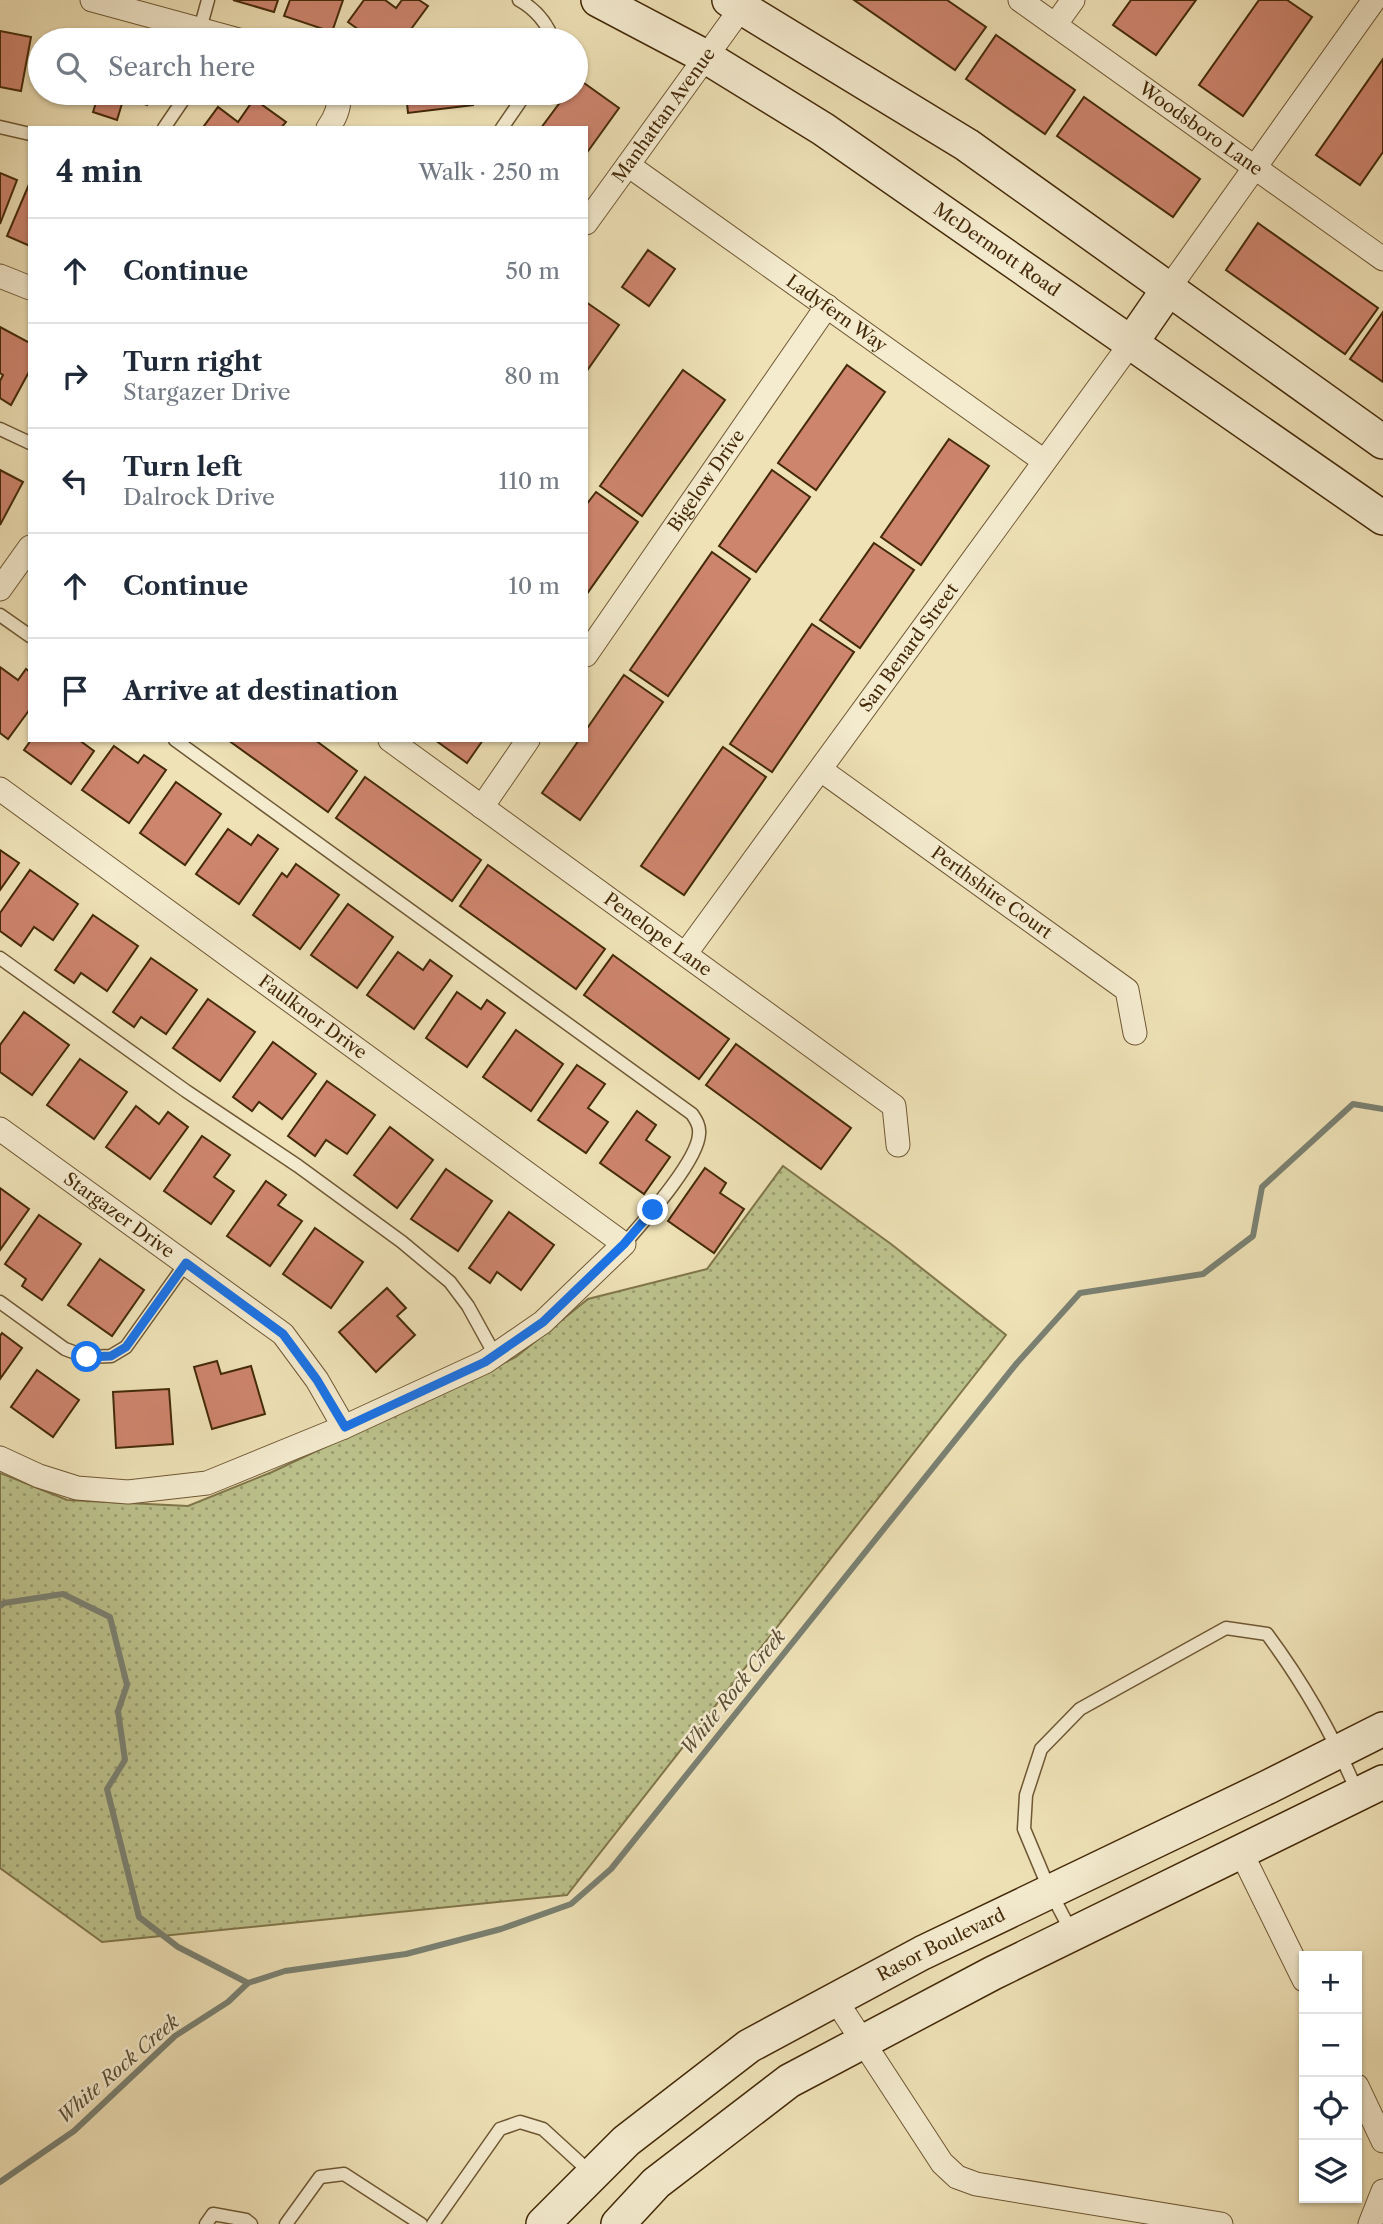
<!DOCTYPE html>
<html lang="en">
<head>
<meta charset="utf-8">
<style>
  :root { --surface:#fff; --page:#f6f6f7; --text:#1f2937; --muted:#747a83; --line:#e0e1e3 }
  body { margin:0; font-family:"Libre Caslon Text",serif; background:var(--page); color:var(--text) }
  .controls { position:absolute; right:21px; bottom:21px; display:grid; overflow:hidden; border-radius:0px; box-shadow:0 2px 5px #0004 }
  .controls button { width:63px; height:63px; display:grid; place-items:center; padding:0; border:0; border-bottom:2px solid var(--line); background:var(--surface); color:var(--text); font:35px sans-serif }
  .stop { position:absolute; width:21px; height:21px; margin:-16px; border:5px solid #1a73e8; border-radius:50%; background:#fff }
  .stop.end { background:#1a73e8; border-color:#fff; box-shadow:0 2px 7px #0008 }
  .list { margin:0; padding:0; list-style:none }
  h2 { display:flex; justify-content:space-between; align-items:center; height:91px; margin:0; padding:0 28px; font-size:30px }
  h2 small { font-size:23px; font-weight:400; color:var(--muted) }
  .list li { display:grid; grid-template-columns:46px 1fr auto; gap:21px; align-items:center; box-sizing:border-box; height:105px; padding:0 28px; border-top:2px solid var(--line) }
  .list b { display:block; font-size:26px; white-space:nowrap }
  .list p { margin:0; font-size:23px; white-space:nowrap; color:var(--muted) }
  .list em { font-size:23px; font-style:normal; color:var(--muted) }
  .icon { flex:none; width:38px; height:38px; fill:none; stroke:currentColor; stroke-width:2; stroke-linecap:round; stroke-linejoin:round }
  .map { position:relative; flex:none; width:1383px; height:2224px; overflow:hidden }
  .search { position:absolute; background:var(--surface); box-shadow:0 2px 5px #0004; left:28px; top:28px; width:560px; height:77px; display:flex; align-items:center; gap:18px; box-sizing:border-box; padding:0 24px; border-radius:38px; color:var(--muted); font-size:26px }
  .panel { position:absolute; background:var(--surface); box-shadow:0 2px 5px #0004; left:28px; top:126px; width:560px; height:616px; border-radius:0px }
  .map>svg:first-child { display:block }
</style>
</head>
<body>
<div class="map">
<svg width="1383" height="2224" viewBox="0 0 1383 2224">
  <defs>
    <pattern id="park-dots" width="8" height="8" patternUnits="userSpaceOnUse" patternTransform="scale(1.75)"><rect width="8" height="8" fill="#bcc28c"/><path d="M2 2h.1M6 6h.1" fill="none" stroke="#9a9e71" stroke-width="1.8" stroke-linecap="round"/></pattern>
  </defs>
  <rect width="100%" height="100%" fill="#efe2b7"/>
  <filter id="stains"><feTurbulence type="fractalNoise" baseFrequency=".00286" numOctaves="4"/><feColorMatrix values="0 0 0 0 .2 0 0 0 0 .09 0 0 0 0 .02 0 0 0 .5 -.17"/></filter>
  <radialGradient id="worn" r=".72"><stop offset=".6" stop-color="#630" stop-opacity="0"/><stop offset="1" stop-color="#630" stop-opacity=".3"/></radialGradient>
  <!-- park -->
  <polygon fill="url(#park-dots)" stroke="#80764a" stroke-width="2" points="783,1166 891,1244 1006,1335 567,1895 102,1942 0,1868 0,1473 67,1500 188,1506 272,1472 516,1357 588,1299 707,1269"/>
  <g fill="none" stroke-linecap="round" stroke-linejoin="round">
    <!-- stream -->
    <g stroke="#7a8173" stroke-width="6">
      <polyline points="0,1606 4,1603 63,1594 110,1617 127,1685 118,1711 125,1760 107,1789 139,1917 178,1947 248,1983"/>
      <polyline points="0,2182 74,2131 175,2036 228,2002 248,1983 285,1971 406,1954 501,1929 571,1904 611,1869 1017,1363 1080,1293 1203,1274 1253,1236 1262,1187 1353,1104 1383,1109"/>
    </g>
  </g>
  <!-- building -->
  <g fill="#ce856e" stroke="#442a09" stroke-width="2">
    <polygon points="233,0 278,0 274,12"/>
    <polygon points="290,0 343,0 332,32 284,16"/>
    <polygon points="364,0 385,0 396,8 402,0 419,0 428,6 403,40 373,40 348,22"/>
    <polygon points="854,0 947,0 986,27 955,70"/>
    <polygon points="1131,0 1196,0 1156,55 1113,25"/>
    <polygon points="1259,0 1287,0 1312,17 1243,116 1199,85"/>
    <polygon points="0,31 31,37 21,91 0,87"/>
    <polygon points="996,35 1075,90 1045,134 966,79"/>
    <polygon points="1383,59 1383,152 1360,185 1316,155"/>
    <polygon points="577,78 619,108 586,154 586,128 541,128 567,93 576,93"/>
    <polygon points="53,93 83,93 80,102"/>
    <polygon points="99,93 151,93 147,105 124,97 117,120 93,112"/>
    <polygon points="406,93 472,93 473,105 408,113"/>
    <polygon points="1084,97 1200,179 1173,217 1057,136"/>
    <polygon points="254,99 286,122 281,128 207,128 204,126 218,107 238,122"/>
    <polygon points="0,173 17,180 0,224"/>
    <polygon points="30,182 30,246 7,236"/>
    <polygon points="1258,223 1378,308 1345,354 1226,270"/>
    <polygon points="648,250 675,269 649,306 622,287"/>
    <polygon points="586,302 619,325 586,372"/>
    <polygon points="1383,312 1383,382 1350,359"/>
    <polygon points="0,327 30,343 30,370 11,405 0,398 0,381 3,375 0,373"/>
    <polygon points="847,365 885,392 816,490 778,463"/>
    <polygon points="683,370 725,400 642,516 600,486"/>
    <polygon points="949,439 989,466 921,565 881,537"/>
    <polygon points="0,470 23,482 0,525"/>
    <polygon points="772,470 810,497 756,572 719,546"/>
    <polygon points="596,492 638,522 586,595 586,505"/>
    <polygon points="874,543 914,570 860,648 820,620"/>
    <polygon points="712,552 750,579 668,696 630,670"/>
    <polygon points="812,624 854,652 772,772 730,744"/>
    <polygon points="0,667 18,680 26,669 30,672 30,709 8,739 0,733"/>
    <polygon points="624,675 663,702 580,820 542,793 579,740 586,740 586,730"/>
    <polygon points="31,740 79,740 94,751 71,784 24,750"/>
    <polygon points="228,740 315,740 357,771 328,812"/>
    <polygon points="435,740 483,740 467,763"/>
    <polygon points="114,746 138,763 144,755 166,770 129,823 82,790"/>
    <polygon points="723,747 766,777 684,895 641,866"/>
    <polygon points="365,777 481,860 452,901 336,818"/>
    <polygon points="176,782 221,814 185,865 140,833"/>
    <polygon points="228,829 251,845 258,835 278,849 239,904 196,874"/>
    <polygon points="0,850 19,863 0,890"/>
    <polygon points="296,864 339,895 300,949 253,915 282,873 287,877"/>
    <polygon points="488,865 605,949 576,989 460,906"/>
    <polygon points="30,870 78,904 53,940 34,927 21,946 0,931 0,913"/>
    <polygon points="348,904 393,937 357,988 311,955"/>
    <polygon points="93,915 138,946 107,991 81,973 74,983 55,970"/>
    <polygon points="398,952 423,970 430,960 452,976 414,1029 367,995"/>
    <polygon points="613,955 729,1039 699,1079 584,995"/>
    <polygon points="151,958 197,990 166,1034 141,1017 134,1027 113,1012"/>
    <polygon points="457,992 481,1009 487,1000 505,1013 467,1067 426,1038"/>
    <polygon points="208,999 255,1032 220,1081 173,1048"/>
    <polygon points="24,1012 69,1045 32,1095 0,1072 0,1045"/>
    <polygon points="516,1030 563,1064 531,1111 483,1077"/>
    <polygon points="273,1042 316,1074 282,1119 259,1102 252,1111 233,1097"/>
    <polygon points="736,1044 851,1128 821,1169 706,1085"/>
    <polygon points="80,1059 127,1092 94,1139 47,1105"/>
    <polygon points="577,1065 605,1084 588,1108 608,1122 586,1153 538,1120"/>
    <polygon points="327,1081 375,1115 347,1154 326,1140 315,1156 288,1136"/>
    <polygon points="136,1106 159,1124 168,1112 188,1127 150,1179 106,1147"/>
    <polygon points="637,1111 656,1125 646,1140 670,1157 644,1194 600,1163"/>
    <polygon points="390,1127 433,1160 397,1208 354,1175"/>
    <polygon points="202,1136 230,1155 214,1177 234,1191 211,1224 164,1191"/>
    <polygon points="705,1168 726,1183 720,1193 744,1209 714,1253 668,1221"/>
    <polygon points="446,1169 492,1201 458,1251 411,1219"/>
    <polygon points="266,1181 286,1195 278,1205 302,1221 270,1266 227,1236"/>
    <polygon points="0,1188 29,1209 0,1250"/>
    <polygon points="509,1212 554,1245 521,1290 497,1272 490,1283 469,1268"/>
    <polygon points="39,1215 81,1244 42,1300 22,1286 26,1279 5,1264"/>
    <polygon points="315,1228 363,1262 331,1308 283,1274"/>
    <polygon points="100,1259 144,1290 112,1336 68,1305"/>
    <polygon points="387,1288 406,1308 397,1316 415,1335 376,1372 339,1332"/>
    <polygon points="2,1333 22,1348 0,1379 0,1336"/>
    <polygon points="217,1361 221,1374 251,1366 265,1414 212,1429 194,1367"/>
    <polygon points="37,1370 79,1400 53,1437 11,1407"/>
    <polygon points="169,1389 173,1444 116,1448 113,1392"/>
  </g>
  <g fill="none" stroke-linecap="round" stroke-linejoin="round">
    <defs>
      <g id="lane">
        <path d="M519,0C535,9 547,23 553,40"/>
        <polyline points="200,29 208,0"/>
        <polyline points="0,127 30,134"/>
        <polyline points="164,128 181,103 185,93"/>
        <polyline points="502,128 526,93"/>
        <polyline points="0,429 30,443"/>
        <polyline points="0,615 30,636"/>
        <path d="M175,740L692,1114C696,1120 700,1126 699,1134C698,1161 643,1222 624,1244"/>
        <polyline points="0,958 186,1091 298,1166 402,1242 450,1282 468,1306 495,1355"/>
        <polyline points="0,1302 65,1349 87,1357 111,1356 126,1347 186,1263"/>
        <path d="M1072,1933L1050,1891L1024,1829L1026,1795L1041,1749L1080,1709L1226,1628L1267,1634C1304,1684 1334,1736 1358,1794"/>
        <polyline points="206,2224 213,2214 246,2220 251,2224"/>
        <polyline points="286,2224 320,2177 344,2174 421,2224"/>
        <polyline points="433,2224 500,2129 520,2122 543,2129 591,2173"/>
      </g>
      <g id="street">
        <polyline points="92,0 239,40"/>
        <path id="s1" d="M1020,0L1383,259"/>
        <polyline points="1055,25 1073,0"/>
        <path d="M328,128C336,117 341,106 338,93"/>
        <path id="s2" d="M628,165L1044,461"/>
        <path id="s3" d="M586,223L742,7"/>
        <polyline points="0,276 30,288"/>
        <polyline points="1169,288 1374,0"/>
        <polyline points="0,589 30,547"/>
        <path id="s4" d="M586,655L827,306"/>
        <path id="s5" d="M390,740L894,1106L898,1145"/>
        <path id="s6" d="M821,770L1127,990L1135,1033"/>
        <path id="s7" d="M0,789L624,1244L543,1322L485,1362L344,1427L207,1483L128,1492L77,1488L39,1476L0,1458"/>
        <polyline points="482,807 528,740"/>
        <path id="s8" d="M686,953L1131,343"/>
        <path id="s9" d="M0,1129L283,1334L317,1380L344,1427"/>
        <polyline points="1241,1852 1304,1980"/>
        <polyline points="835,1999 942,2163 957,2177 976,2184 1221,2224"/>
        <polyline points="1357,2086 1383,2141"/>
        <polyline points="1370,2224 1383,2191"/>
      </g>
      <g id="secondary">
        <path id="s10" d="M598,0L706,57L823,129L1383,518"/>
        <polyline points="729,0 967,145 1383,442"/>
        <polyline points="1131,343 1169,288"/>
        <path id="s11" d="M543,2224L626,2141L749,2046L922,1953L1268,1787L1383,1729"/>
        <polyline points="618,2224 656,2183 789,2081 993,1973 1383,1782"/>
      </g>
    </defs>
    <!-- lane casing -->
    <use href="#lane" stroke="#6f5834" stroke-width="15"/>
    <!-- street casing -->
    <use href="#street" stroke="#6f5834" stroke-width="25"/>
    <!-- secondary casing -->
    <use href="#secondary" stroke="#442a09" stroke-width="36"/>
    <!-- lane -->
    <use href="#lane" stroke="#f5ecd0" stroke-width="12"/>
    <!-- street -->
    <use href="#street" stroke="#f5ecd0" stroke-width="23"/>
    <!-- secondary -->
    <use href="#secondary" stroke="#f5ecd0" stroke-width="33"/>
  </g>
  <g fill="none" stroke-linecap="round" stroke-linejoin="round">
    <!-- route -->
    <polyline stroke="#1a73e8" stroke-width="9" points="87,1357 111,1356 126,1347 186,1263 283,1334 317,1380 345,1427 485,1362 543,1322 624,1244 653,1210"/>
  </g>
  <g text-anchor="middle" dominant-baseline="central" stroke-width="5" stroke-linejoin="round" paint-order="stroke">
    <!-- street labels -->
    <g font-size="18" fill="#442a09" stroke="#f5ecd0">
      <text stroke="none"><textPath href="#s3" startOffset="133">Manhattan Avenue</textPath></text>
      <text stroke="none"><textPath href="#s1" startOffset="222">Woodsboro Lane</textPath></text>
      <text stroke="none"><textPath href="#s10" startOffset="471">McDermott Road</textPath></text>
      <text stroke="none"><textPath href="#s2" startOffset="256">Ladyfern Way</textPath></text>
      <text stroke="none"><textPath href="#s4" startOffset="212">Bigelow Drive</textPath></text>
      <text stroke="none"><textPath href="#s8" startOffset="378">San Benard Street</textPath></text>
      <text stroke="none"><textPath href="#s6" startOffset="210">Perthshire Court</textPath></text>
      <text stroke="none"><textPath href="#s5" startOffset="331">Penelope Lane</textPath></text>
      <text stroke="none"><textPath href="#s7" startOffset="387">Faulknor Drive</textPath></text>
      <text stroke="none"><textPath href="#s9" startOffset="147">Stargazer Drive</textPath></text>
      <text stroke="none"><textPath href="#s11" startOffset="490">Rasor Boulevard</textPath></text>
    </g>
    <!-- water labels -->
    <g font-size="19" font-style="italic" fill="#5a4e35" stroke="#f5ecd0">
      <text transform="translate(733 1692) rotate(-51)">White Rock Creek</text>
      <text transform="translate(118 2069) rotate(-41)">White Rock Creek</text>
    </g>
  </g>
  <rect width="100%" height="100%" filter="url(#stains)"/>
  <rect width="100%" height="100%" fill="url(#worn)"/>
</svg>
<div class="controls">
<button>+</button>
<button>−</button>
<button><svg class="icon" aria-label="locate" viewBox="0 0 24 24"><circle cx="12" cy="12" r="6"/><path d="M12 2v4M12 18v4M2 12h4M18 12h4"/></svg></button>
<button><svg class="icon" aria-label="layers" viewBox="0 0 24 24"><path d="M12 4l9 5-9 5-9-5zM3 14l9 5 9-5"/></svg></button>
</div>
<div class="stop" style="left:87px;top:1357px"></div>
<div class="stop end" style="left:653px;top:1210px"></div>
<div class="search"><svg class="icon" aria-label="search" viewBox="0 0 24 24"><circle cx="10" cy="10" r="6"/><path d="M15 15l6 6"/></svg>Search here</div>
<section class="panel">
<h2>4 min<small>Walk · 250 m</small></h2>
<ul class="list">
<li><svg class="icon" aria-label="ahead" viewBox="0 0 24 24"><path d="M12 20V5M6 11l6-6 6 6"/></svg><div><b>Continue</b></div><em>50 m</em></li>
<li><svg class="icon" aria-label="right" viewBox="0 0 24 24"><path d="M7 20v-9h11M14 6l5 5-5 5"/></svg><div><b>Turn right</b><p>Stargazer Drive</p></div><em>80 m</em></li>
<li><svg class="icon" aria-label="left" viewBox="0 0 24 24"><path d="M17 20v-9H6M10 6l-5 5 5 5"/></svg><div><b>Turn left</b><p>Dalrock Drive</p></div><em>110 m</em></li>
<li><svg class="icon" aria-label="ahead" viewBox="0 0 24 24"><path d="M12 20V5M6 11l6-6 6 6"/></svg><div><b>Continue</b></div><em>10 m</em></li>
<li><svg class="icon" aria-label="arrive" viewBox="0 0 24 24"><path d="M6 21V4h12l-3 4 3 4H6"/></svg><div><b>Arrive at destination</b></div></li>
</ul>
</section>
</div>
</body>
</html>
